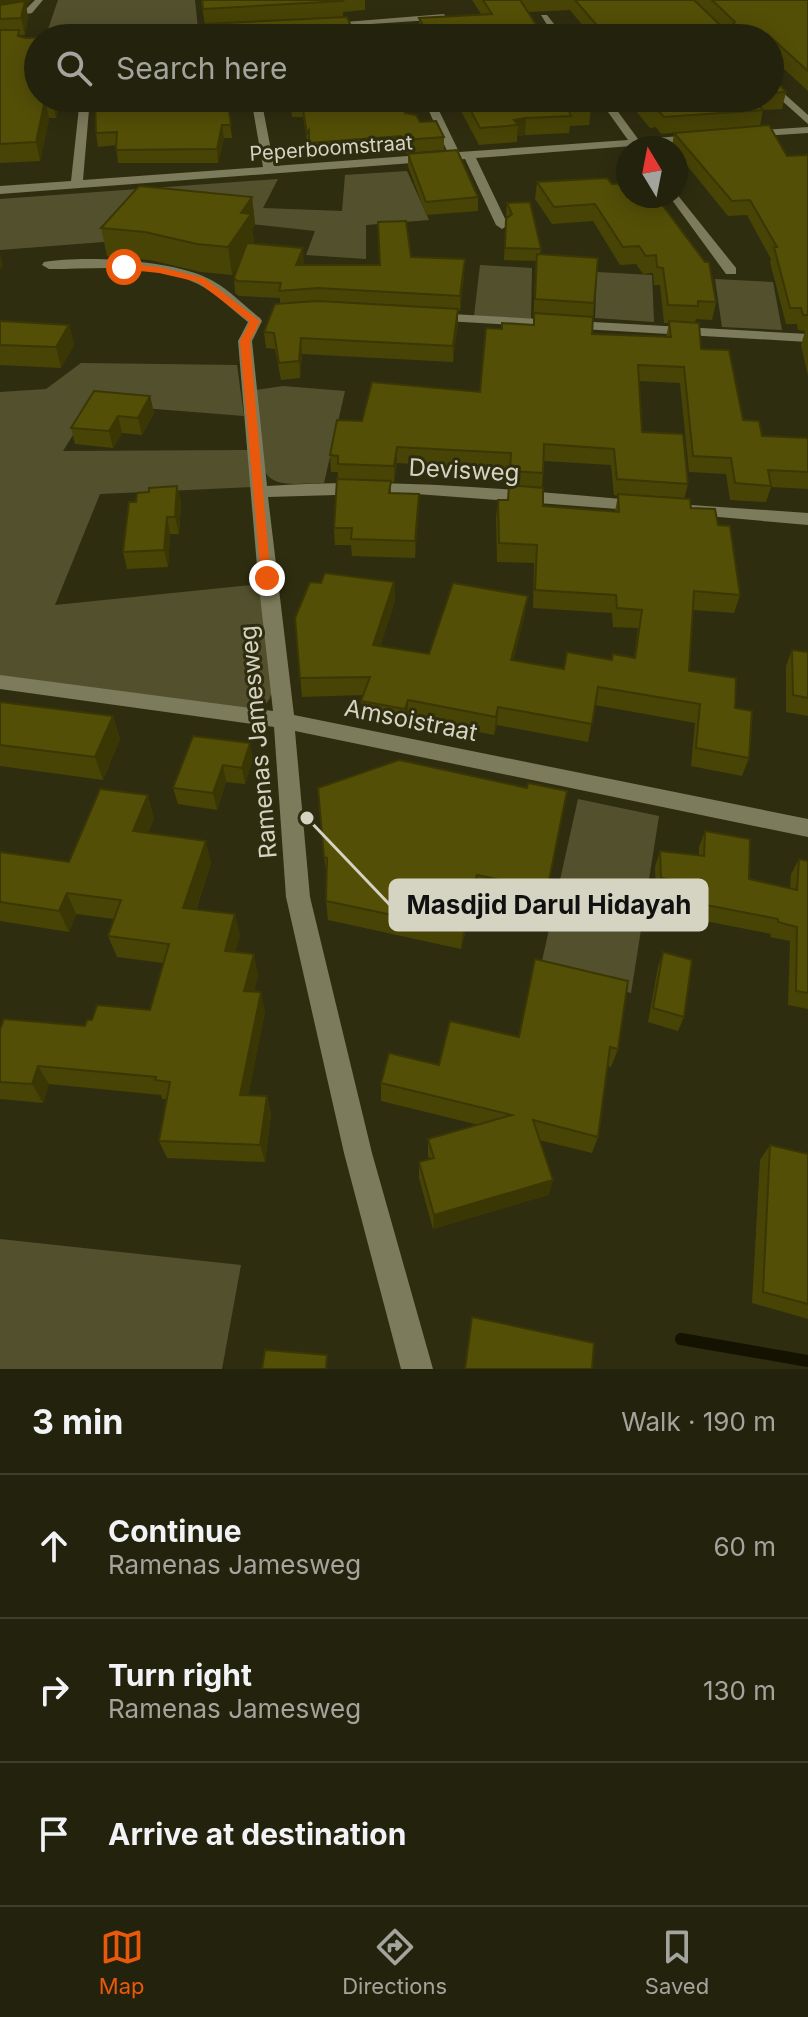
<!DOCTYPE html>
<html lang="en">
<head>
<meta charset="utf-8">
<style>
  :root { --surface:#23220c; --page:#2f2f1a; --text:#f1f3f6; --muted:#a3a49d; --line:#403f2d; --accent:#ea580c }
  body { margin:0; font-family:Inter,sans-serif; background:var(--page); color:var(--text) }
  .compass { position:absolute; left:616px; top:136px; width:72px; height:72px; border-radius:50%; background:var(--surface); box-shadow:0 4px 20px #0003; rotate:350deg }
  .stop { position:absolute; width:24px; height:24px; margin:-18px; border:6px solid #ea580c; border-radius:50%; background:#fff }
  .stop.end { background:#ea580c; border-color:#fff; box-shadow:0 2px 8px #0008 }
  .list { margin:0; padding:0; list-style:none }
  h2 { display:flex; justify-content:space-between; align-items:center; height:104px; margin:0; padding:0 32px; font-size:34px }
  h2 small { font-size:26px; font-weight:400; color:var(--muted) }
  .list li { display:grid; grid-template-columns:52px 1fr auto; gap:24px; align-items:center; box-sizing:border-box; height:144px; padding:0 32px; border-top:2px solid var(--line) }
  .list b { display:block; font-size:30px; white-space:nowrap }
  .list p { margin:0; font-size:26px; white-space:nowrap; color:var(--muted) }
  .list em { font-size:26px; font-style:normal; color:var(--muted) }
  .icon { flex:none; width:44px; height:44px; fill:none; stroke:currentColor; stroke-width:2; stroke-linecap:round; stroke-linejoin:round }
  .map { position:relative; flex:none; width:808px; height:1369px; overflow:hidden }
  .search { position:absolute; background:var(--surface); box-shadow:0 4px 20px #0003; left:24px; right:24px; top:24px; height:88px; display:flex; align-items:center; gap:20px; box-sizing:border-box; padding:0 28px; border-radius:44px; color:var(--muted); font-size:30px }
  .sheet { height:536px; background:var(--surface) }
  nav { display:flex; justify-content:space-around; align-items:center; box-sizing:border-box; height:112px; border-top:2px solid var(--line); background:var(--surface); font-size:22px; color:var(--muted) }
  nav a { display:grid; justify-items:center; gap:4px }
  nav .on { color:var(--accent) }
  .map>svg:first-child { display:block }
</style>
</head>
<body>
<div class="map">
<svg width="808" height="1369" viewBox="0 0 808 1369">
  <rect width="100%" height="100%" fill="#2f2d10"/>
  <!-- green -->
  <g fill="#53512d">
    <polygon points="58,0 195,0 198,28 45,38"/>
    <polygon points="407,171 429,220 366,225 366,259 306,255 315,231 142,212 116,241 0,250 0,199 278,179 263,208 342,211 345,175"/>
    <polygon points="480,265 532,268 531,319 474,316"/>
    <polygon points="597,272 652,275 654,322 595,318"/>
    <polygon points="715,279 773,282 782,330 722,327"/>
    <path d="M81,363L237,365L244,416L92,404L63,451L249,450L253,487L100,494L55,605L260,584L272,690C270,702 265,706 254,711L0,676V392L46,389Z"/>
    <path d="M283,386L345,391L324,483C306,482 275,490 265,472L256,390Z"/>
    <polygon points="578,799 659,816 631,993 540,970"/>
    <polygon points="0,1239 241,1265 222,1369 0,1369"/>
  </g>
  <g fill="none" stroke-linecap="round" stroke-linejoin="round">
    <!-- stream -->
    <polyline stroke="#141201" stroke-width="12" points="681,1339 808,1361"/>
    <!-- lane -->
    <polygon fill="#7c7b5b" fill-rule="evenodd" points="35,0 43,0 32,13 0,19 0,15 26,9"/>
    <!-- street -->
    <g fill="#7c7b5b" fill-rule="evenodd">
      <polygon points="444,14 447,19 325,27 320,24"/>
      <polygon points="541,15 547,15 565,38 555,38"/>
      <polygon points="236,27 233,32 71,38 76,35"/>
      <polygon points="770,81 808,115 808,124 770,90"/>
      <polygon points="80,98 90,98 83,180 263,167 251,98 261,98 274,166 448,153 423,98 433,98 459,152 628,140 598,98 608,98 638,139 698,135 704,138 698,141 643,145 645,148 632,146 476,158 508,225 502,229 496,225 465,159 0,194 0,186 71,181"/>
      <polygon points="808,127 808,133 746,137 741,134 746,131"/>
      <polygon points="676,193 736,268 736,274 726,274 669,196 676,196"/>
      <path d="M44,262C84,255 169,260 205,277C226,286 242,304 260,318L262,321L252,341L267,486C393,477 518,490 644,501L653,506L644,511L403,493L268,497L294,715L808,819V837L295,731L310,897L372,1153L433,1369H401L344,1153L286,897L274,727L0,689V675L273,711L258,578L238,341L248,322C231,309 216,293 198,284C154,262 96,269 49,269L42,265Z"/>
      <polygon points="433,313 808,334 808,342 428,320 428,314"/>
      <polygon points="691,505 808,513 808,525 685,514 682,510 685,506"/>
    </g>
  </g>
  <!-- wall -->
  <g fill="#484406" fill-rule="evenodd">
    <polygon points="0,0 26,5 28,17 25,35 20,35 21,37 38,38 61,98 56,118 49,118 40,161 0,163"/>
    <polygon points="201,0 365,0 365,10 343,12 343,17 205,25"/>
    <polygon points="472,0 808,0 808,91 770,56 770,38 593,38 570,10 528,12 545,38 421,38 419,33 419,18 481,14"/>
    <polygon points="770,73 786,92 782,109 763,110 760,126 787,156 808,155 808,376 801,345 805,331 798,330 797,324 786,324 770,262 771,259 747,215 728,216 676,152 676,148 672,147 674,133 661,134 656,127 650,128 625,98 770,98"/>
    <polygon points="95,98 249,104 228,107 232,138 224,138 218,163 118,163 116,145 98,147 96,133"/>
    <polygon points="262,98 399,98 405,113 444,137 444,150 403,153 401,150 310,156 309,144 308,146 303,117 292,117 290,104 265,104"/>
    <polygon points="454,98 585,98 591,108 589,125 570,126 569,133 525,135 517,136 517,142 479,145"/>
    <polygon points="408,154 478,197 478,211 426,215 408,166"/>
    <path d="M537,182L612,184L716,302L712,320L696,319L695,322L701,349L743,420L762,436L808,438V489L771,487L766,502L730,500L726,474L689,472L680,383L639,381L642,432L688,484L684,499L691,508L718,525L740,595L734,613L693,610L689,671L735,708L749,758L742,776L691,766L695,723L595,705L588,742L497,725L494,735L408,718L405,727L362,719L361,701L363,695L302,697L295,618L321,583L394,582L395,601L380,646L429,654L525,614L513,661L564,669L612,660L634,658L638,628L613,627L612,613L533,608L534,563L497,562L496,518L498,500H508L509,470L397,463L394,482H391V493L419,494L415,558L352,556L351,545H335L334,528L338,472H331L330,455L362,421L480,392L502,329L533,325L536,261L504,260L506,219L508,217L506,215L507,203L541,249L540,254L594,303L592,334L666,337L669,323H664L660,285H654L653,273L643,274L636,264L620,265L593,221L552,224L535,199ZM544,461L611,465L614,495L618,496L615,511L543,506L542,487Z"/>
    <polygon points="252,197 255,224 252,229 254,242 252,244 303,248 303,265 380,265 411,257 465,259 464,274 460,311 458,311 453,362 302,354 300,378 281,380 275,349 266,348 264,332 280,304 280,298 239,296 235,293 234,278 239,264 232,275 201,272 150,260 107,256 101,228"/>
    <polygon points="0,321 69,325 74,345 61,368 0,365"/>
    <polygon points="150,396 154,413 142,435 122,433 113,448 75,444 71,428"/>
    <polygon points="177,486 181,503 179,534 170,534 168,567 127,569 123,552 149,492"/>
    <polygon points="792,650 808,652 808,716 786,712 786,666"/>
    <polygon points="0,702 113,716 120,739 103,780 0,766"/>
    <polygon points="193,736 253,759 245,784 226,782 217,810 178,804 173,788"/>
    <polygon points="527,788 567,791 544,909 475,894 461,949 328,920 326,901 327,877 324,857"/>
    <polygon points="154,818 148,833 211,863 196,910 240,935 235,952 258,974 254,992 265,1012 248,1095 267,1096 271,1114 265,1162 167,1158 159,1141 167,1099 162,1099 161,1095 49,1084 43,1103 0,1099 0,1030 85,1026 92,1020 150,1010 163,963 117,957 108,936 114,919 76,914 69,932 0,921 0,852 69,862"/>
    <polygon points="705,831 749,879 790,888 791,874 799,859 808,861 808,1009 788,1005 790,941 770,937 771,934 695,919 696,899 656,894 655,867 660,851 699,856 699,847"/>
    <polygon points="663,952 684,1017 678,1031 648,1022 658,967"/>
    <polygon points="535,959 618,1049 611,1067 608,1066 598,1137 592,1153 539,1140 553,1180 548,1195 433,1229 419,1178 419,1162 429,1159 428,1156 428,1139 479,1125 381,1101 381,1083 439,1065 519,1037"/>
    <polygon points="770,1145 808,1154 808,1319 752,1303 760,1160"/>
  </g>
  <!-- shaded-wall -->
  <g fill="#3b3705">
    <polygon points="0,0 31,0 26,5 28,17 25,35 21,18 0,14"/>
    <polygon points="52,98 61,98 56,118 52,100"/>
    <polygon points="227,98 249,98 249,104 228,107"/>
    <polygon points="45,100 49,118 40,161 36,142"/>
    <polygon points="526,118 525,135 517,136 518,125 514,120"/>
    <polygon points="222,125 224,138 218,163 217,149"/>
    <polygon points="252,197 255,224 252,229 254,242 232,275 228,247 241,213"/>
    <polygon points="303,248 304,263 297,279 296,265"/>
    <polygon points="0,254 3,265 0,270"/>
    <polygon points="465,259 464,274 460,311 460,296"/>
    <polygon points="458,309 458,325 453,362 453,346"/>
    <polygon points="69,325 74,345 61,368 56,347"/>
    <polygon points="301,338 302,354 300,378 299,361"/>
    <polygon points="150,396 154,413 142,435 138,418"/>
    <polygon points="118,416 122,433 113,448 109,431"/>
    <polygon points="397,447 397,463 394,482 394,466"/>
    <polygon points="177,486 181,503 179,534 175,517"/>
    <polygon points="419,494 419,511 415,558 415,541"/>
    <polygon points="167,517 170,534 168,567 164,550"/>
    <polygon points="394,582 395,601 374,663 373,645"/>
    <polygon points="528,596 525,614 509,679 511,660"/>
    <polygon points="408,700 408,718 405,727 405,709"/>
    <polygon points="498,707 497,725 494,735 496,717"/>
    <polygon points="113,716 120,739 103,780 95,757"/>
    <polygon points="250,743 253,759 245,784 242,768"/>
    <polygon points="223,765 226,782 217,810 213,793"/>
    <polygon points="148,795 154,818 140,853 133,831"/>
    <polygon points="206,841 211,863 189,929 183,908"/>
    <polygon points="477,875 475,894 461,949 463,930"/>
    <polygon points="67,893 76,914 69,932 59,911"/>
    <polygon points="235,914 240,935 230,971 225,951"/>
    <polygon points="254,954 258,974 249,1011 244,991"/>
    <polygon points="261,992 265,1012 245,1113 240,1095"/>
    <polygon points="38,1066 49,1084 43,1103 32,1084"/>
    <polygon points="267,1096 271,1114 265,1162 260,1145"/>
    <polygon points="553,1180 548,1195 433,1229 434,1215"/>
  </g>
  <!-- building -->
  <g fill="#544f07" stroke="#3b3705" stroke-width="2">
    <polygon points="202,0 342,0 343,1 203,9"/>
    <polygon points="483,0 520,0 545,38 429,38 419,18 492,14"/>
    <polygon points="575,0 694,0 720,25 732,25 735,22 712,0 808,0 808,71 767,34 763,38 608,38"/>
    <polygon points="25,1 21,18 0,19 0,5"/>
    <polygon points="347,17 356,38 190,37 207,36 206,24"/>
    <polygon points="0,30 19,30 18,36 26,38 55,37 38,38 38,98 52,98 52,100 45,100 36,142 0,144"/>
    <polygon points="770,73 786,92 770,93"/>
    <polygon points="95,98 227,98 231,125 222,125 217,149 116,150 117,132 96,133"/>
    <polygon points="290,98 399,98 405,113 416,115 420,122 436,121 444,137 403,140 401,136 309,143 309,130 307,133 302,104 291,105"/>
    <polygon points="464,98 585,98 591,108 568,109 571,116 526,118 514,120 518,125 480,128"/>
    <polygon points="642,98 752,98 763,110 664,117 658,110 653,111"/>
    <polygon points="769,125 787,156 808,155 808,315 803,315 801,308 790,308 774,247 777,247 750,200 732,201 674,133"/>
    <polygon points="457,150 478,197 426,202 408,154"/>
    <polygon points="607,178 612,184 628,183 628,196 645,196 650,203 660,202 705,262 709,262 716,302 698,301 698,306 668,305 663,268 657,267 656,255 646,256 639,246 623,247 595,204 554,207 537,182"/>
    <polygon points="139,186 252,197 241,213 251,214 228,247 197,244 145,232 101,228"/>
    <polygon points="530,202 541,249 505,248 506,219 512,214 507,203"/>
    <polygon points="406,221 411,257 465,259 460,296 318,288 279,291 281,283 237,281 234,278 247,243 303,248 296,265 380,265 378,222"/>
    <polygon points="537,254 598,258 594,303 535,299"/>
    <polygon points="318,301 458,309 453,346 301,338 299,361 279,363 274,333 264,332 275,304"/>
    <polygon points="534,313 593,317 592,334 671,337 669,321 699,323 701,349 729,350 743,420 759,421 762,436 808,438 808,472 768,470 771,486 735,483 731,458 693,456 684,367 638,365 642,432 683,434 688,484 617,479 614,449 544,444 543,473 510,471 511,453 397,447 394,466 338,464 338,456 330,455 337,420 362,421 372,382 480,392 486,328 502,329 502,323 534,325"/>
    <polygon points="0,321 69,325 56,347 0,345"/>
    <polygon points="94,391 150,396 138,418 118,416 109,431 71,428"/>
    <polygon points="337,479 391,481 389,493 419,494 415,541 351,539 352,528 334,528"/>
    <polygon points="509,485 543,488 543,506 619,512 618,494 690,499 691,508 715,509 718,525 730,526 740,595 694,591 689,671 736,678 735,708 752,711 749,758 696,748 700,704 598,687 592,724 498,707 496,717 408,700 405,709 361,701 370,677 300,678 295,618 310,582 321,583 325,573 394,582 373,645 429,654 453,583 528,596 511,660 564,669 567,652 612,660 613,654 635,658 642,610 617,608 616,595 535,590 537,545 499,543 498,500 508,500"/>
    <polygon points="177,486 175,517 167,517 164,550 123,552 129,502 136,502 137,493 149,492 149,488"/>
    <polygon points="792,650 808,652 808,698 793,695"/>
    <polygon points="0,702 113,716 95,757 0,745"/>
    <polygon points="193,736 250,743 242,768 223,765 213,793 173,788"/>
    <polygon points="399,760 527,788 528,783 567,791 547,890 477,875 463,930 326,901 327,858 324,857 318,788"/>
    <polygon points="100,789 148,795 133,831 206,841 183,908 235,914 225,951 254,954 244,991 261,992 240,1095 267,1096 260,1145 159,1141 170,1082 155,1080 156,1077 38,1066 32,1084 0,1082 0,1030 4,1019 85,1026 87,1020 92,1020 97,1005 150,1010 169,944 108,936 121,900 67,893 59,911 0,902 0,852 69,862"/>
    <polygon points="705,831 750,839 749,879 797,890 799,859 808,861 808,993 796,991 797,927 778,922 778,919 701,904 702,884 661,878 660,851 704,856"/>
    <polygon points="663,952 692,960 684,1017 653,1008"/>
    <polygon points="535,959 628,981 618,1049 610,1047 598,1137 533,1120 553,1180 434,1215 419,1162 434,1158 428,1139 512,1115 381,1083 389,1053 439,1065 450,1021 519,1037"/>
    <polygon points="770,1145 808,1154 808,1304 763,1292"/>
    <polygon points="472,1317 594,1343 592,1369 465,1369"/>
    <polygon points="265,1350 327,1355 326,1369 262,1369"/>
  </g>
  <!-- route -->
  <polygon fill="#ea580c" points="124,264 159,267 204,278 260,321 250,341 271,581 261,578 240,341 250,322 198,282 159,273 121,269"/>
  <g text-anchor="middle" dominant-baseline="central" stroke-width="6" stroke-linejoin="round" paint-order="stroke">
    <!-- far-street labels -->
    <g font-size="20" fill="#d5d4c3" stroke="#2f2d10">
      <text transform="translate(331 148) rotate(-4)">Peperboomstraat</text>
    </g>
    <!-- street labels -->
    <g font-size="24" fill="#d5d4c3" stroke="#2f2d10">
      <text transform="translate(464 470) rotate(3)">Devisweg</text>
      <text transform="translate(411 720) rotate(11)">Amsoistraat</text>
      <text transform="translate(258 742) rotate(-95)">Ramenas Jamesweg</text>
    </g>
  </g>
  <!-- callouts -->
  <path fill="none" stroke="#d5d4c3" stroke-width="3" d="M307 818L390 905"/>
  <circle fill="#d5d4c3" stroke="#2f2d10" stroke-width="3" cx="307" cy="818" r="8"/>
  <rect fill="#d5d4c3" stroke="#d5d4c3" stroke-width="3" x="390" y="880" width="317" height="50" rx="8"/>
  <g font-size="26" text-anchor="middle" font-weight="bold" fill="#111">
    <text x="549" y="914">Masdjid Darul Hidayah</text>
  </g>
</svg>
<svg class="compass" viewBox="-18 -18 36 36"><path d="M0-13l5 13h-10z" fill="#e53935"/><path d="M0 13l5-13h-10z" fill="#a3a49d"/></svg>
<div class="stop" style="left:124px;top:267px"></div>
<div class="stop end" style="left:267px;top:578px"></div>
<div class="search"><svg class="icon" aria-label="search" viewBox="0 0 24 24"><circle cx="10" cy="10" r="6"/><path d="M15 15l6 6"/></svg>Search here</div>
</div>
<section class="sheet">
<h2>3 min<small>Walk · 190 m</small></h2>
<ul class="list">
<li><svg class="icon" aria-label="ahead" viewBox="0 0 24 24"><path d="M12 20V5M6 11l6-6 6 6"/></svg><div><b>Continue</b><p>Ramenas Jamesweg</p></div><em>60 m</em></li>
<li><svg class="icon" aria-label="right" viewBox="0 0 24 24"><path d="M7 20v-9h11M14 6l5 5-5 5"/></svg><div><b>Turn right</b><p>Ramenas Jamesweg</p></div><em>130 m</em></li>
<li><svg class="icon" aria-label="arrive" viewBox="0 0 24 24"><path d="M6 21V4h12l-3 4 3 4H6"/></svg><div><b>Arrive at destination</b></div></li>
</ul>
</section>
<nav>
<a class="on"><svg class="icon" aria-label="map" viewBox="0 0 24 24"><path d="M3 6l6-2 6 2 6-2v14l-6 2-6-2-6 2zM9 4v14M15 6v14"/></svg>Map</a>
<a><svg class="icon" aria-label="directions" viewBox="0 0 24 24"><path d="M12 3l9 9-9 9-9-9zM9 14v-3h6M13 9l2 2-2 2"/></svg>Directions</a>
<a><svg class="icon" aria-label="saved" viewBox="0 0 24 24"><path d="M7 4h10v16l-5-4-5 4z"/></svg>Saved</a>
</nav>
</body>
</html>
